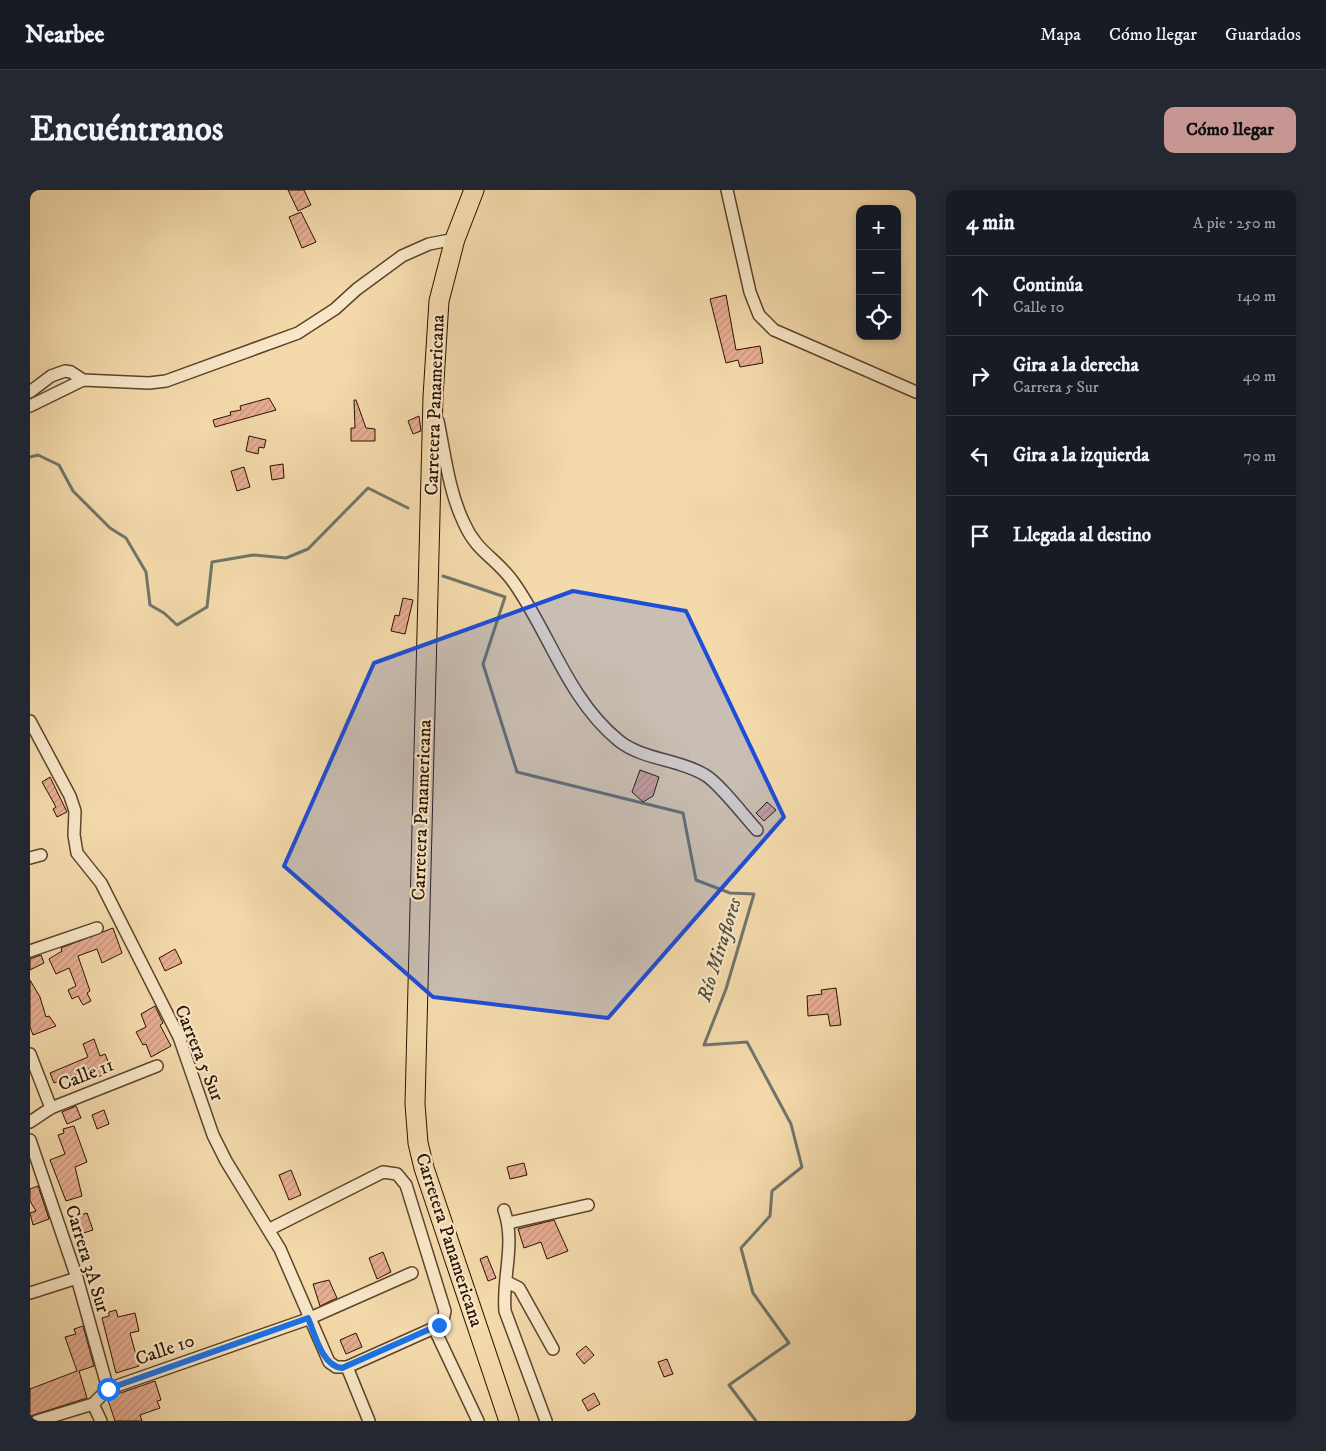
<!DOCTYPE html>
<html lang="es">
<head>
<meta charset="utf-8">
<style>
  :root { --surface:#171b24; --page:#242831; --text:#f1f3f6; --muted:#9ea1a6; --line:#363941; --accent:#c59692 }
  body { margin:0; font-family:"IM FELL DW Pica",serif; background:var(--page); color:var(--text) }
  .controls { position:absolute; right:15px; top:15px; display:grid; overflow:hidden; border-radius:10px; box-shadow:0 2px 8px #0003 }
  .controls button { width:45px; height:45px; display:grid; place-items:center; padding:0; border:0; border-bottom:1px solid var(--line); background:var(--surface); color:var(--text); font:25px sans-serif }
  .stop { position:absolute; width:15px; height:15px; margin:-11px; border:4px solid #1a73e8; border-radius:50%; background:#fff }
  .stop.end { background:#1a73e8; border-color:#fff; box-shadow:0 1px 5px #0008 }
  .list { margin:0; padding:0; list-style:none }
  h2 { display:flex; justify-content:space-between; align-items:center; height:65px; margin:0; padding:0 20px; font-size:21px }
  h2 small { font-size:16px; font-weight:400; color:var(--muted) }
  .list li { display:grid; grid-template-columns:32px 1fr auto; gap:15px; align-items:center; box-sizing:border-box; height:80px; padding:0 20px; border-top:1px solid var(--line) }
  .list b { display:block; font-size:19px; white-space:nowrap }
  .list p { margin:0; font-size:16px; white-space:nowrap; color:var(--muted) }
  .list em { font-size:16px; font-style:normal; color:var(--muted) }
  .icon { flex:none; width:28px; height:28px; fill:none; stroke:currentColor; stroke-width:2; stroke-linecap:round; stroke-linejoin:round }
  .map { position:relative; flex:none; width:886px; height:1231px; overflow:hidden; border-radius:10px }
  header { display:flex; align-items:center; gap:30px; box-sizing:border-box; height:70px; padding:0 25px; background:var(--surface); border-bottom:1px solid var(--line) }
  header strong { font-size:24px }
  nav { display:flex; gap:28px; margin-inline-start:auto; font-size:18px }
  .intro { display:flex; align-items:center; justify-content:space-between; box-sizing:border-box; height:120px; padding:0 30px }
  h1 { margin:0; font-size:35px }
  .button { padding:12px 22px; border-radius:10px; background:var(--accent); color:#111; font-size:18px; font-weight:700 }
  main { display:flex; gap:30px; padding:0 30px }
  aside { flex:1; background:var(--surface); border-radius:10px; box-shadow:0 2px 8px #0003 }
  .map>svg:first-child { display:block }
</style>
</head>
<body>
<header>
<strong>Nearbee</strong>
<nav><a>Mapa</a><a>Cómo llegar</a><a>Guardados</a></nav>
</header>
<div class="intro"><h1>Encuéntranos</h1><a class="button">Cómo llegar</a></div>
<main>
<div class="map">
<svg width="886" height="1231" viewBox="0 0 886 1231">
  <defs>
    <pattern id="building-hatch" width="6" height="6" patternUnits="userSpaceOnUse" patternTransform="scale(1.25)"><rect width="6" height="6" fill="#e8ae93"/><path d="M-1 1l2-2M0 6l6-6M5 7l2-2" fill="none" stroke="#c7957d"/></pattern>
  </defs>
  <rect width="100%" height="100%" fill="#f4daab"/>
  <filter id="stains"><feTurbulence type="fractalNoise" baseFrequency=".004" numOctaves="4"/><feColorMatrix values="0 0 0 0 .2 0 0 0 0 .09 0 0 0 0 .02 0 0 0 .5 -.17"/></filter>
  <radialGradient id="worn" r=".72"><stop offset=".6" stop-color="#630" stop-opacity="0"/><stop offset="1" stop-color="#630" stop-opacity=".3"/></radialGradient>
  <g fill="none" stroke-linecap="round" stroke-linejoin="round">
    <!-- stream -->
    <g stroke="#6f766b" stroke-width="3">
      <polyline points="0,267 8,265 29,275 43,301 80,338 96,348 116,382 120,415 134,423 147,435 177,417 182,372 223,365 256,368 278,359 338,298 378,318"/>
      <polyline points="413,386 475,407 453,474 487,582 653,623 666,690 700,703 724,704 696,799 674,855 717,852 761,934 772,977 742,1001 740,1026 711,1058 723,1103 759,1153 699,1195 726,1231"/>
    </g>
  </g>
  <!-- building -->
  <g fill="url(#building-hatch)" stroke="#291200">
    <polygon points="258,0 274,0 281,15 268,21"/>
    <polygon points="271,22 286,52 272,58 259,27"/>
    <polygon points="696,105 706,160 730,156 733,173 710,177 708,170 696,173 680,109"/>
    <polygon points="239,208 246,220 185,237 183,230 201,225 200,222 211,220 210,216"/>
    <polygon points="324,210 326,210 336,238 345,239 345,251 321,251 321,238 325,238"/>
    <polygon points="389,226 391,241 383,244 378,231"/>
    <polygon points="219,246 236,250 234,258 229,257 228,264 216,261"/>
    <polygon points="253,274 254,288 242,290 240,276"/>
    <polygon points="214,277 220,297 207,301 201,281"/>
    <polygon points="373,408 383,410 375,444 361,441 365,425 369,426"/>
    <polygon points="610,580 629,587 623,606 613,612 602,602"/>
    <polygon points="20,587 37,622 27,627 23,619 26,617 12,592"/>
    <polygon points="737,612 746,620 734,631 726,623"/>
    <polygon points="83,738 92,763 72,773 67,759 48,766 60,801 57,803 61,811 53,815 48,806 42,809 38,800 46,796 39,778 26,784 19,769 32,761 31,758"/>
    <polygon points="145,759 152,773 135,781 129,768"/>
    <polygon points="11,765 14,773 0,780 0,769"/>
    <polygon points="0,790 10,807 16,827 19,826 26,836 3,845 0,837"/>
    <polygon points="806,798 811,835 800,836 798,824 778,826 777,806 792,804 791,800"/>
    <polygon points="125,816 133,833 130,835 141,856 121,867 116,854 113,855 106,842 116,837 111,824"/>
    <polygon points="64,849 70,866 75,864 82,881 65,888 61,878 24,893 20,883 58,867 53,854"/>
    <polygon points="46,916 51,928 37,934 32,922"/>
    <polygon points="74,920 79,934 67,939 62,925"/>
    <polygon points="44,936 57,972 45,977 52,1006 36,1011 20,970 35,964 28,945 34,943 33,939"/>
    <polygon points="494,973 497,985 480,989 477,977"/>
    <polygon points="261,980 271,1005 259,1010 249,985"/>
    <polygon points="8,996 19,1029 3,1035 0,1023 6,1021 0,1011 0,999"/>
    <polygon points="57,1023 63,1040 44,1046 39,1029"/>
    <polygon points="524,1030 538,1061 517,1069 511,1052 494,1058 488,1039"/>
    <polygon points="353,1062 361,1082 347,1089 339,1068"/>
    <polygon points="457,1066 466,1088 458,1091 450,1069"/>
    <polygon points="299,1090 307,1108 290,1116 283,1094"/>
    <polygon points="86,1120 88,1127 105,1123 109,1141 100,1143 109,1176 86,1183 72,1128 79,1126 79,1122"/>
    <polygon points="53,1136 64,1176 49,1181 57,1208 0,1226 0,1199 47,1181 35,1147 46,1144 44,1139"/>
    <polygon points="326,1143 332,1157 316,1164 310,1150"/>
    <polygon points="556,1156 564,1165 554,1174 546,1164"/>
    <polygon points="637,1169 643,1184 634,1187 628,1172"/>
    <polygon points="125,1191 131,1210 127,1211 130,1218 110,1225 112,1231 85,1231 78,1210 82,1206"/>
    <polygon points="564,1203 570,1214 558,1221 552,1210"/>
  </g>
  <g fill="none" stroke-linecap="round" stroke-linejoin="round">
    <defs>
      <g id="minor">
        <polyline points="697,0 720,102 729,125 744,140 886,202"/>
        <polyline points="0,202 21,186 35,181 41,182 53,190"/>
        <polyline points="0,216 53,190 119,193 136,191 268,143 305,119 327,99 372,66 399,54 425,49"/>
        <path d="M408,231C415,265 419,302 434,333C447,363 467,368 484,393C520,444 538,509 588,550C612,570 649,569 675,585C688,592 715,627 727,640"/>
        <polyline points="0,531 40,606 45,621 44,645 47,663 71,693 149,847 183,945 196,971 250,1059 299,1172 306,1177 317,1177 404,1138 448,1231"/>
        <polyline points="0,668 11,665"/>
        <polyline points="0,761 67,738"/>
        <polyline points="0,864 21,918"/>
        <polyline points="0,932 21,918 127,876"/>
        <polyline points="0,950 47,1088 78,1199"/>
        <path d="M474,1020C486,1054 472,1087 475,1121L516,1231"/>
        <polyline points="479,1033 558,1015"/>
        <polyline points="240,1039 353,982 367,984 376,995 415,1121 413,1130 404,1138"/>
        <polyline points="477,1092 489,1098 523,1159"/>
        <polyline points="0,1103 47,1088"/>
        <polyline points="317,1177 339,1231"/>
        <polyline points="63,1214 71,1231"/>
        <polyline points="7,1231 63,1214 78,1199 278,1129 382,1083"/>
      </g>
      <polyline id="trunk" points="444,0 425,49 409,111 403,207 385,914 388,953 394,978 479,1231"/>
    </defs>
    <!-- minor casing -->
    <use href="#minor" stroke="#5c442b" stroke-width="14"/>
    <!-- trunk casing -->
    <use href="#trunk" stroke="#291200" stroke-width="21"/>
    <!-- minor -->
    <use href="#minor" stroke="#f8e7c8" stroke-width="11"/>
    <!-- trunk -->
    <use href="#trunk" stroke="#f4daab" stroke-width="19"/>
  </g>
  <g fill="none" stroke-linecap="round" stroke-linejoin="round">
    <!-- route -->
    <path stroke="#1a73e8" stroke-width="6" d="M78,1199L278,1128C285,1144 292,1176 312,1178L409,1135"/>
  </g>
  <!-- marked area -->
  <path fill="#1d4ed8" fill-opacity="0.2" stroke="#1d4ed8" stroke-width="4" stroke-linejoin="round" d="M543,401L656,421L754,627L578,828L403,807L254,676L344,473Z"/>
  <g text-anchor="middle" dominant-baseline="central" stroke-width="4.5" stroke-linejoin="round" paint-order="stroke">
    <!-- street labels -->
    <g font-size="19" fill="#291200" stroke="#f8e7c8">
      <text transform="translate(405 215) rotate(-88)">Carretera Panamericana</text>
      <text transform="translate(392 620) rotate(-88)">Carretera Panamericana</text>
      <text transform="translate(169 863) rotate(68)">Carrera 5 Sur</text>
      <text transform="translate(56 885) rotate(-22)">Calle 11</text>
      <text transform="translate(419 1050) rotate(72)">Carretera Panamericana</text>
      <text transform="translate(57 1069) rotate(73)">Carrera 3A Sur</text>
      <text transform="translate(135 1160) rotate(-19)">Calle 10</text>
    </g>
    <!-- water labels -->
    <g font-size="20" font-style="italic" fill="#524c3e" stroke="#f8e7c8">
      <text transform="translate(690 760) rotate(-73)">Río Miraflores</text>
    </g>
  </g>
  <rect width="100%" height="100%" filter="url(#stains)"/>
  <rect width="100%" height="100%" fill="url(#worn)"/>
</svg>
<div class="controls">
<button>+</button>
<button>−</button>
<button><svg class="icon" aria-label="locate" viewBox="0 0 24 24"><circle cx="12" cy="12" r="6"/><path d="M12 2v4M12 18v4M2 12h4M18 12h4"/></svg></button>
</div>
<div class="stop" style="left:78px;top:1199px"></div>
<div class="stop end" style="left:409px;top:1135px"></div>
</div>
<aside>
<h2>4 min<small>A pie · 250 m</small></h2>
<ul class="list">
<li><svg class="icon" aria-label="ahead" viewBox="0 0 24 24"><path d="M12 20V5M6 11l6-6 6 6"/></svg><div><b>Continúa</b><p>Calle 10</p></div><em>140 m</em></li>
<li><svg class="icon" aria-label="right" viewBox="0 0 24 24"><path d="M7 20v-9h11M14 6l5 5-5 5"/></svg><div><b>Gira a la derecha</b><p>Carrera 5 Sur</p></div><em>40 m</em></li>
<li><svg class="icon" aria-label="left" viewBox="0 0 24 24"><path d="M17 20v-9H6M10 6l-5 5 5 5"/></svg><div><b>Gira a la izquierda</b></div><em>70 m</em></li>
<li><svg class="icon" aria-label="arrive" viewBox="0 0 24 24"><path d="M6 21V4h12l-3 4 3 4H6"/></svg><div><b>Llegada al destino</b></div></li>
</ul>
</aside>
</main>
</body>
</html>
